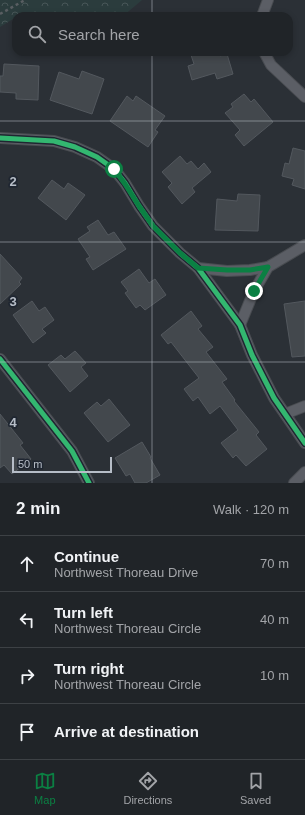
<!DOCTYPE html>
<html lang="en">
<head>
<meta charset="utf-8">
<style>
  :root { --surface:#202428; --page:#2d3034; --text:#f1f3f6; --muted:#a2a4a8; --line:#3d4145; --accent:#0b8043 }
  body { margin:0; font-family:Arial,sans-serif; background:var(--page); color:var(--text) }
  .scale { position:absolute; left:12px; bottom:10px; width:100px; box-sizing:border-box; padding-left:4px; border:2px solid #b6bdc7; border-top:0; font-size:11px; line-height:14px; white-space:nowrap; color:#b6bdc7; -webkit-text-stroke:3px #1f2631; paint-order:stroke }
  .stop { position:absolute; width:12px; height:12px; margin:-9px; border:3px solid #0b8043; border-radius:50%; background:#fff }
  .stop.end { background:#0b8043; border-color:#fff; box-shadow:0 1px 4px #0008 }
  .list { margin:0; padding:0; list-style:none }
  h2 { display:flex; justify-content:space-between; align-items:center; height:52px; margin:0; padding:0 16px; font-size:17px }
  h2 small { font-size:13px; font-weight:400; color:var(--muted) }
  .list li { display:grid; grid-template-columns:26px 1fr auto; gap:12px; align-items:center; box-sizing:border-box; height:56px; padding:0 16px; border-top:1px solid var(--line) }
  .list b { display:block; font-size:15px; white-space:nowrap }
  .list p { margin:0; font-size:13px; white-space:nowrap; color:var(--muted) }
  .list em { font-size:13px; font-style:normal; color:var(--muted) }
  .icon { flex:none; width:22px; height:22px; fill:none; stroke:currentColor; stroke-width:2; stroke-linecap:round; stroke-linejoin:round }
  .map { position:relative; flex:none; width:305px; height:483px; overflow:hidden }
  .search { position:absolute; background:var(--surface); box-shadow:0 2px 6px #0003; left:12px; right:12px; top:12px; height:44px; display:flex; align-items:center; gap:10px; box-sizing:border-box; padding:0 14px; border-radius:12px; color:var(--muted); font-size:15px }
  .sheet { height:276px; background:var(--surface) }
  nav { display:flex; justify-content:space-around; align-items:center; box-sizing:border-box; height:56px; border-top:1px solid var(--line); background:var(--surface); font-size:11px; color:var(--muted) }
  nav a { display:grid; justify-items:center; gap:2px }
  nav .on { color:var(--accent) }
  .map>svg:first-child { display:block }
</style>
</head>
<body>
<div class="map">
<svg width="305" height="483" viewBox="0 0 305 483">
  <defs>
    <pattern id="forest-crowns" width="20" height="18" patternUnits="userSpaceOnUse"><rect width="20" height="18" fill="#2b3c3d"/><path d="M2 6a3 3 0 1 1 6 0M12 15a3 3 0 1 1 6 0" fill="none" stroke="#485658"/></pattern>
  </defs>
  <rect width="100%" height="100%" fill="#2b3036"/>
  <!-- forest -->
  <polygon fill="url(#forest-crowns)" points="0,0 142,0 123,16 16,16 16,19 13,19 0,27"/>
  <!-- building -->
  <g fill="#43484d" stroke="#53585e">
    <polygon points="190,52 219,52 220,56 227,54 233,74 217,79 215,73 192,80 188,66 194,64"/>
    <polygon points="4,64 39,66 38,100 16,99 16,93 0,92 0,76 3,76"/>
    <polygon points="82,71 104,79 92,114 50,100 59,72 79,79"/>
    <polygon points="244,94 251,102 254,99 273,122 244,146 235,135 240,130 225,113 233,107 231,104"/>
    <polygon points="127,96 133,101 136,96 165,116 155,130 158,132 148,147 110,121"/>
    <polygon points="293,148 305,151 305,189 292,185 294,179 282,176 285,163 289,164"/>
    <polygon points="180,156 187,164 191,161 198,169 204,163 211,172 192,188 195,192 182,204 168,187 172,183 162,172"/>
    <polygon points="52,180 64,189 68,183 85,195 66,220 38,198"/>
    <polygon points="238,194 260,195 258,231 215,230 217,199 237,201"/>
    <polygon points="98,220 108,235 114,232 126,249 93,270 86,259 90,257 78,239 90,231 87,227"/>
    <polygon points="0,254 22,278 19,282 21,284 0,304"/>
    <polygon points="139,269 149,283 155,279 166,295 145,310 140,305 136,308 125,293 128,291 121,282"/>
    <polygon points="32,301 39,311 45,307 54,320 42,329 46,333 33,343 13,315"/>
    <polygon points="305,301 305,356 292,357 284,304"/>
    <polygon points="191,311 202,326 198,329 213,347 206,352 227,379 222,382 235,400 234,401 259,432 256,435 267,449 246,466 236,455 233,458 221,443 238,430 220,406 210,414 198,397 193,401 184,389 199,378 171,342 168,344 161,335"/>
    <polygon points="75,351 86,363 81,367 88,376 70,392 48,365 61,355 65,359"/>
    <polygon points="109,399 130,425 108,442 84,413 97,402 101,406"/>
    <polygon points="0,414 23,443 20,445 31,459 12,474 4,465 0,468"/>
    <polygon points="142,442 151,457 150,458 160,475 146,483 135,483 130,474 126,476 115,458"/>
  </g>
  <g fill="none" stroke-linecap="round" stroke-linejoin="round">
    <defs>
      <g id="street">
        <polyline points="262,16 268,0"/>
        <polyline points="264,52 271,65 305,97"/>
        <polyline points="0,138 54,141 75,147 97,157 114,169 125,183 139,206 153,226 180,253 198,268 240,325 252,355 274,398 305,443"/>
        <polyline points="198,268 227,271 250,270 268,267"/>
        <polyline points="240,325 254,291 268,267 305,245"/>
        <polyline points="0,359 72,451 89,483"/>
        <polyline points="285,414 305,406"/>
        <polyline points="294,483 305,472"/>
      </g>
    </defs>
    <!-- street casing -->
    <use href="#street" stroke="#494c51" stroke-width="12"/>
    <!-- path -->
    <polyline stroke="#595e62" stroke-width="2.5" stroke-dasharray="3 3" stroke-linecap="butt" points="0,14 25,0"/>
    <!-- street -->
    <use href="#street" stroke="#5b5e65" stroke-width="10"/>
    <defs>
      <g id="cycleway">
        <polyline points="0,138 54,141 75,147 97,157 114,169 125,183 139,206 153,226 180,253 198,268 240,325 252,355 274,398 305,443"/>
        <polyline points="0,359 72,451 89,483"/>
      </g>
    </defs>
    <!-- cycleway casing -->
    <use href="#cycleway" stroke="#1f2631" stroke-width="8"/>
    <!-- cycleway -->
    <use href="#cycleway" stroke="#33b770" stroke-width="5"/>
  </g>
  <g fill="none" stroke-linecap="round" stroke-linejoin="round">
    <!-- route -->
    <polyline stroke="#0b8043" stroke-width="5" points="114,169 125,184 139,206 153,226 180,253 198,268 227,270 250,270 268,267 254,291"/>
  </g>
  <!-- grid -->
  <path fill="none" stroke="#b6bdc7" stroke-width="1" stroke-opacity="0.55" d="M152,0V16M152,52V483M0,121H305M0,242H305M0,362H305"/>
  <g font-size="13" text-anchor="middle" font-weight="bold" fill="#b6bdc7" stroke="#1f2631" stroke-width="3.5" stroke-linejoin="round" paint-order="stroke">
    <text x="13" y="186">2</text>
    <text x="13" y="306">3</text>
    <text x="13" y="427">4</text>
  </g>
</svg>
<div class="scale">50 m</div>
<div class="stop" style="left:114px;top:169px"></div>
<div class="stop end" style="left:254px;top:291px"></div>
<div class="search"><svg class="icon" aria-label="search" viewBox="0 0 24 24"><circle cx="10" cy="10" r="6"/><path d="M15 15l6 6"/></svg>Search here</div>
</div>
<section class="sheet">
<h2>2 min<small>Walk · 120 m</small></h2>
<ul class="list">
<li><svg class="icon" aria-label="ahead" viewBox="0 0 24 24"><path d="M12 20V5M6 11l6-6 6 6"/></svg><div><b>Continue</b><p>Northwest Thoreau Drive</p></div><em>70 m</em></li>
<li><svg class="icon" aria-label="left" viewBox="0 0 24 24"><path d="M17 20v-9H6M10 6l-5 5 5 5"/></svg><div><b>Turn left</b><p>Northwest Thoreau Circle</p></div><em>40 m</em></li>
<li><svg class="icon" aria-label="right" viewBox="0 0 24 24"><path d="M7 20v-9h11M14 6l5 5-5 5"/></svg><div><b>Turn right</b><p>Northwest Thoreau Circle</p></div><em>10 m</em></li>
<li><svg class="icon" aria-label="arrive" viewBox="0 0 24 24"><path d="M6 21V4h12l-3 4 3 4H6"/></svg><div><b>Arrive at destination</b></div></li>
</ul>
</section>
<nav>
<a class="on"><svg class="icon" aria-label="map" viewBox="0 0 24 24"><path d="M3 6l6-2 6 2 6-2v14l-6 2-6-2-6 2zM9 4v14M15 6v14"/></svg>Map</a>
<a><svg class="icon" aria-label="directions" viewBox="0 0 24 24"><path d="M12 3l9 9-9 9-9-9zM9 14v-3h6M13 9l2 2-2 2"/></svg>Directions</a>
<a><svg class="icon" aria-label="saved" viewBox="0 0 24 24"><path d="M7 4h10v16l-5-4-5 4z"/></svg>Saved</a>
</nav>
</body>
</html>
